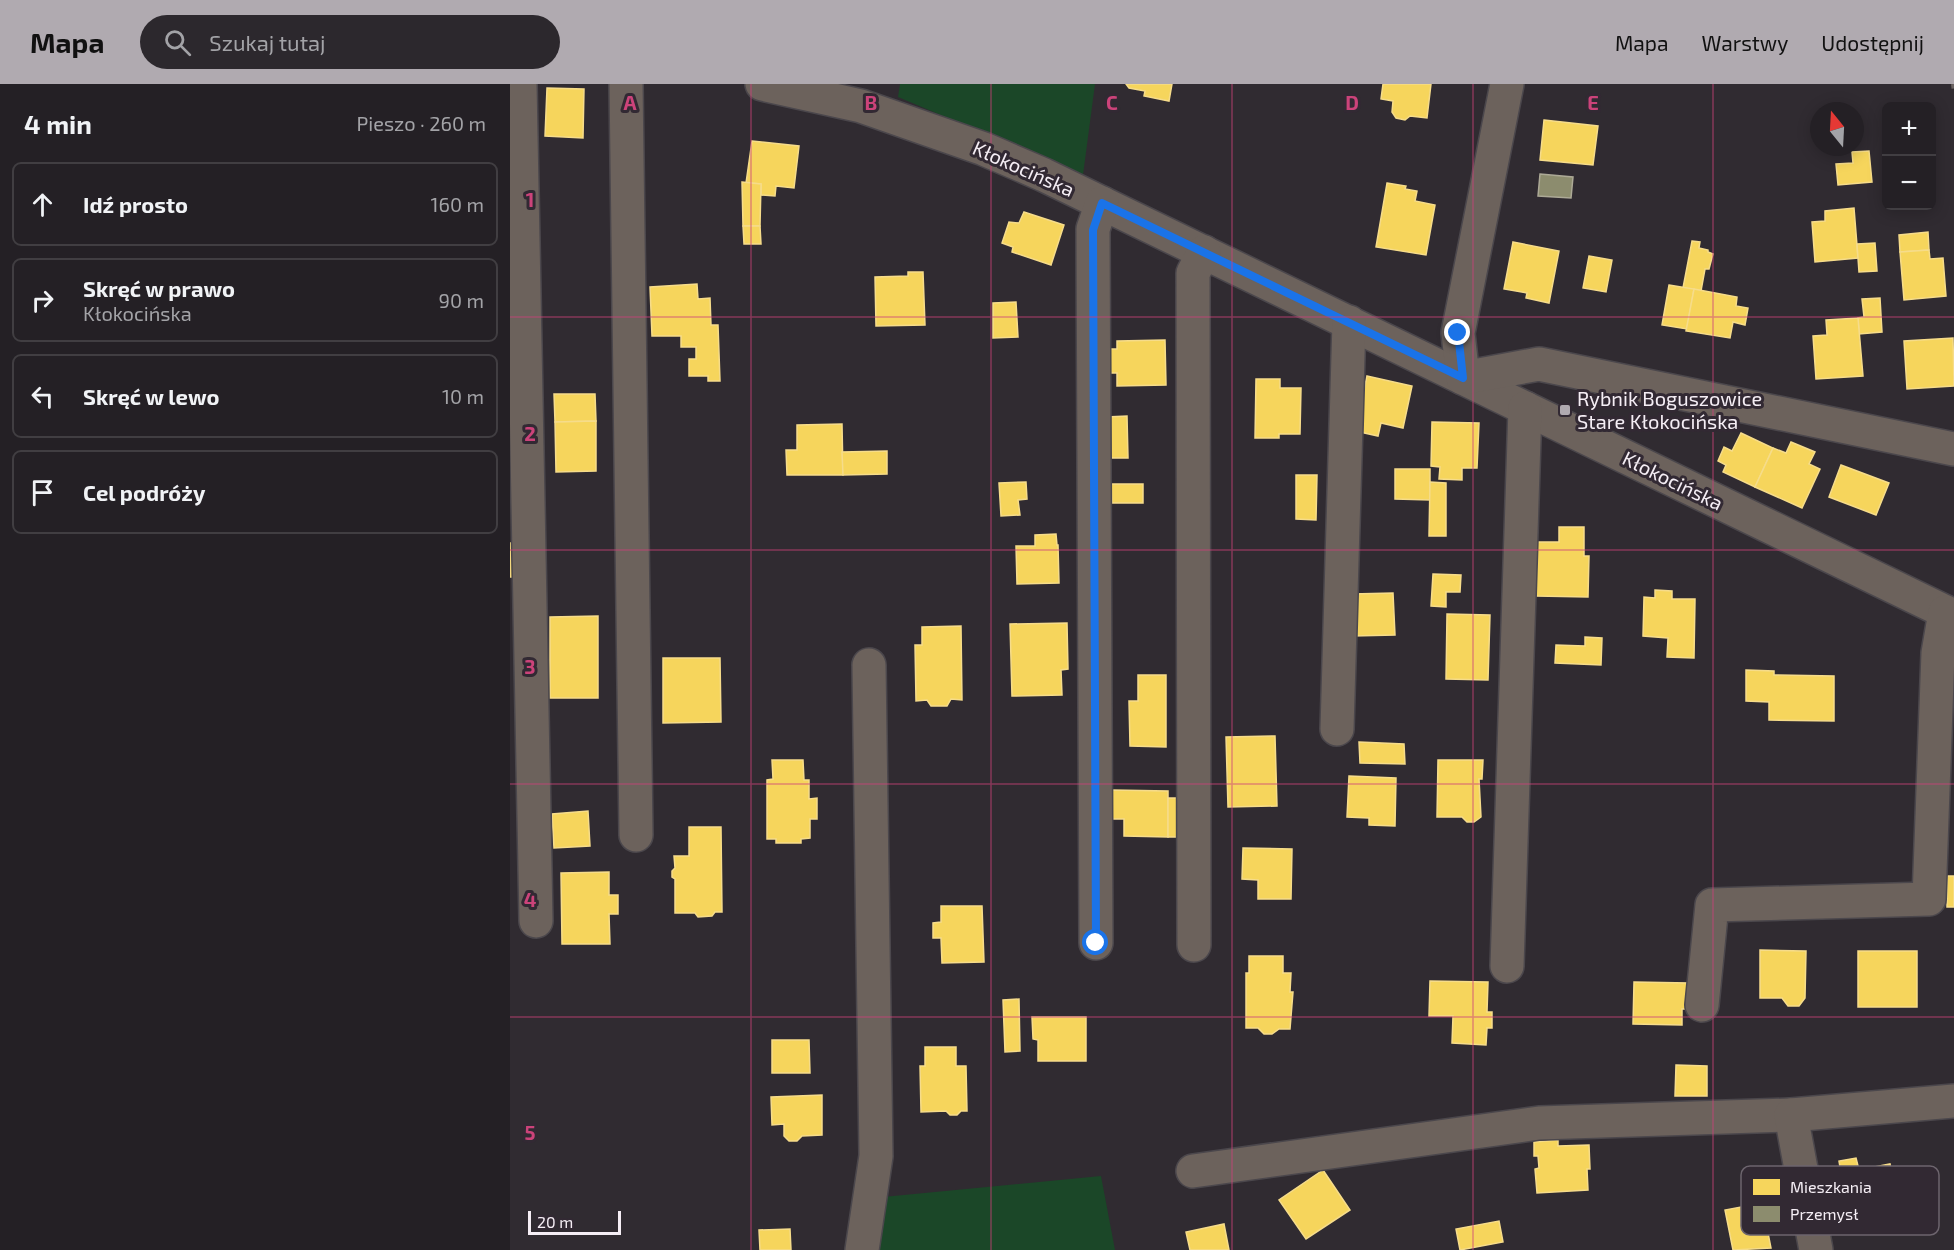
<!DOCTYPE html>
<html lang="pl">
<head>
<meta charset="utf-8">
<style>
  :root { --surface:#242025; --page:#2c282d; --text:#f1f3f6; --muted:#a3a3a7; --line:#413e42; --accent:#b0aab0 }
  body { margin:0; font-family:"Exo 2",sans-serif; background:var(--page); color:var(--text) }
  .controls { position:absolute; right:18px; top:18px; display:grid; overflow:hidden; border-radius:9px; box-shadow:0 3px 15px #0003 }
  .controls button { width:54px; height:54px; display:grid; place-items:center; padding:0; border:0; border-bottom:2px solid var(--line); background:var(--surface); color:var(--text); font:30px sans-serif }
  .compass { position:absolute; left:1300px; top:18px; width:54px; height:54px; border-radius:50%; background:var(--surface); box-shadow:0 3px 15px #0003; rotate:342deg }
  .scale { position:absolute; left:18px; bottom:15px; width:93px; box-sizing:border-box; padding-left:6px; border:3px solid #f5eef5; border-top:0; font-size:16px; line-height:21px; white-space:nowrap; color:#f5eef5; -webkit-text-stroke:4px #322933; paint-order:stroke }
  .stop { position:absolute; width:18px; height:18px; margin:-14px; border:4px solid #1a73e8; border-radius:50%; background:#fff }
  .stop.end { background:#1a73e8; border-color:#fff; box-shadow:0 2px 6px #0008 }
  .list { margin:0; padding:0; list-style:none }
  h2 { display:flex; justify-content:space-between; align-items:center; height:78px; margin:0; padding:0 24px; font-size:26px }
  h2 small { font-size:20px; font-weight:400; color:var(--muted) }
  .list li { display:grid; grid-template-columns:39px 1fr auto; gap:18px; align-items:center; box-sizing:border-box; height:84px; margin:0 12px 12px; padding:0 12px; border:2px solid var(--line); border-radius:9px }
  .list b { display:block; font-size:22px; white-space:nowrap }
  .list p { margin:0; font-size:20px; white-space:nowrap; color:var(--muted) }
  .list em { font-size:20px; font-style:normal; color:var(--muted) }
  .icon { flex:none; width:33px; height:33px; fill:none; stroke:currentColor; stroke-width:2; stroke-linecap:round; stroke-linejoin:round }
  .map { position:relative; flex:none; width:1444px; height:1166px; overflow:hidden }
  header { display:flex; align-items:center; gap:36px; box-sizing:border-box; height:84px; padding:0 30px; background:var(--accent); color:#111 }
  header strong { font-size:28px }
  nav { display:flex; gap:33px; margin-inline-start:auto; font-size:21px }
  .search { width:420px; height:54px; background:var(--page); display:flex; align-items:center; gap:15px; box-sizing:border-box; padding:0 21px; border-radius:33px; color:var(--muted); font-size:22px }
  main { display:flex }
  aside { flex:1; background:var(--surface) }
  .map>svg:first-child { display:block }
</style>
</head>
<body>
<header>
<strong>Mapa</strong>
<div class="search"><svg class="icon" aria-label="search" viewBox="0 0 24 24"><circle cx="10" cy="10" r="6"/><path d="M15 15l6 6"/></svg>Szukaj tutaj</div>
<nav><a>Mapa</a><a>Warstwy</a><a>Udostępnij</a></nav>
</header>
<main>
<aside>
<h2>4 min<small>Pieszo · 260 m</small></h2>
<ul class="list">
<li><svg class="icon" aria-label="ahead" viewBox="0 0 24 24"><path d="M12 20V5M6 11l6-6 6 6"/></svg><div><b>Idź prosto</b></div><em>160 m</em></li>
<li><svg class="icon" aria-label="right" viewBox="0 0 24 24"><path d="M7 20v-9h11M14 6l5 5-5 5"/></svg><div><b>Skręć w prawo</b><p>Kłokocińska</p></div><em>90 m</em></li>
<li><svg class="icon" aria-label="left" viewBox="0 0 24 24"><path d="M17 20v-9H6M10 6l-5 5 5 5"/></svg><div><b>Skręć w lewo</b></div><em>10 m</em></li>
<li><svg class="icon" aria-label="arrive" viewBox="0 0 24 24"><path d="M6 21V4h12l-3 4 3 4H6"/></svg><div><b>Cel podróży</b></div></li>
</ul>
</aside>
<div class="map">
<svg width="1444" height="1166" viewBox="0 0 1444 1166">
  <rect width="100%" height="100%" fill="#302b31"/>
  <!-- green -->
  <g fill="#1b4728">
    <polygon points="390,0 585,0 573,91 388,13"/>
    <polygon points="591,1092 605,1166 364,1166 373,1113"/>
  </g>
  <!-- homes -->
  <g fill="#f6d55c" stroke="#f6dc8a" stroke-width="1.5">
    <polygon points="616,0 662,0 659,17 634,12 635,7 619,4"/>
    <polygon points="873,0 921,0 917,34 900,32 895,36 886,34 882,28 883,17 871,15"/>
    <polygon points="37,4 74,5 73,54 35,52"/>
    <polygon points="1034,36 1088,42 1083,81 1030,76"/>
    <polygon points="242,57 289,62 284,104 266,102 265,112 251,111 251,100 236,99"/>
    <polygon points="1359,67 1362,98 1328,101 1326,80 1343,79 1342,68"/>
    <polygon points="232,98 251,100 250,142 233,142"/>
    <polygon points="877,99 896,102 895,105 907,107 905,117 925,121 916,171 866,163"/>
    <polygon points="1344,124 1348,174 1305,178 1302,138 1315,137 1315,127"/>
    <polygon points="514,128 554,141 541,181 502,168 503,163 492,159 499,138 509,139"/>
    <polygon points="233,142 250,142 251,160 234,160"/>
    <polygon points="1418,148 1419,166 1390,168 1389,151"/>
    <polygon points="1182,157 1190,158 1189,164 1198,166 1198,168 1203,170 1199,185 1195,185 1191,207 1173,204"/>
    <polygon points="1003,158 1049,167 1039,219 1016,214 1017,209 994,205"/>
    <polygon points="1365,159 1367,187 1349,188 1347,160"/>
    <polygon points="1419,166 1420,175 1433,174 1436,212 1394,216 1390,168"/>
    <polygon points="1079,172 1102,176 1096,208 1073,204"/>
    <polygon points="398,188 413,188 415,241 366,242 365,193 398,192"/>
    <polygon points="187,200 188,215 200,214 201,241 208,241 210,297 198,297 198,292 179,292 179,275 186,275 186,263 171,263 171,252 142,252 140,203"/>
    <polygon points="1159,201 1184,205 1177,245 1152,241"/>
    <polygon points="1184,205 1227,213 1226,222 1238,224 1235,241 1223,238 1220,254 1176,247"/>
    <polygon points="1370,214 1372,248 1349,250 1348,234 1354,233 1352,215"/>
    <polygon points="506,218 508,253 483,254 483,219"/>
    <polygon points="1348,234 1353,292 1306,295 1303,252 1317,251 1316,236"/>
    <polygon points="1443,254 1444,302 1397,305 1394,257"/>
    <polygon points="655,256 656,301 607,302 607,289 597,289 597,265 607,265 607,257"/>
    <polygon points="857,292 902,302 893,344 871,339 868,352 845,347"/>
    <polygon points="746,295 770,295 770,304 791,304 790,350 769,350 769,354 745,354"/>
    <polygon points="44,310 85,310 86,337 45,338"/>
    <polygon points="617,332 618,374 596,374 596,333"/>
    <polygon points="86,337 86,387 46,388 45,338"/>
    <polygon points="922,338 969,339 967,384 952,384 952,396 929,395 930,383 921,382"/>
    <polygon points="332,340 333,391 277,391 276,366 287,366 287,341"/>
    <polygon points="1231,349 1263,364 1245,403 1213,388 1216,381 1208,377 1214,363 1222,367"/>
    <polygon points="1281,358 1305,368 1299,380 1310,385 1292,424 1245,403 1263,364 1276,369"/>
    <polygon points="377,367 377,390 333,391 332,368"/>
    <polygon points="1331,381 1379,399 1366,431 1319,413"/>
    <polygon points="885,385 920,385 920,416 885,415"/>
    <polygon points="786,391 807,391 806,436 786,435"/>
    <polygon points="516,398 517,415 508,416 510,431 491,432 489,399"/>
    <polygon points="920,398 936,399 936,452 919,452"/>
    <polygon points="601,400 633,400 633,419 602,419"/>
    <polygon points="1049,443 1074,443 1074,472 1079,472 1078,513 1026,512 1026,458 1049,458"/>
    <polygon points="546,450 547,461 548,461 549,499 507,500 506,462 525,462 525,451"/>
    <polygon points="0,459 4,459 5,493 0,493"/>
    <polygon points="923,490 951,491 950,508 936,508 936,523 921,522"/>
    <polygon points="1145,506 1162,507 1162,515 1185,515 1184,574 1157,573 1158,554 1133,552 1134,513 1145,514"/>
    <polygon points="883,509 885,551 843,552 842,510"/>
    <polygon points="937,530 980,531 978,596 936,595"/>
    <polygon points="88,532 88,614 40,614 40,533"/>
    <polygon points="557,539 558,585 551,586 552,611 502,612 500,540"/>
    <polygon points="451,542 452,616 441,615 437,622 421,622 417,616 406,617 405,561 412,561 412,543"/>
    <polygon points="1075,553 1092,554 1091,581 1045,579 1046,561 1075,562"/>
    <polygon points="153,574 210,574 211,638 153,639"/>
    <polygon points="1236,586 1264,587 1264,591 1324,592 1324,637 1259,636 1259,618 1236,617"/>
    <polygon points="628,591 656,591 656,663 620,662 619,617 628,617"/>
    <polygon points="765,652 767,722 718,723 716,653"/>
    <polygon points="849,658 894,660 895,680 850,679"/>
    <polygon points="262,676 293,676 294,696 299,696 299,715 307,714 307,735 300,735 300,754 291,755 291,759 266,759 266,755 257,755 257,696 263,695"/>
    <polygon points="928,676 973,676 972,695 969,695 971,733 964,738 957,738 952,733 927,733"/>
    <polygon points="839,692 886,694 885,742 859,741 859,734 837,733"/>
    <polygon points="602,706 658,707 658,753 614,752 614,735 602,735"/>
    <polygon points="658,714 675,714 674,753 658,753"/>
    <polygon points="78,727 80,762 44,764 42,730"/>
    <polygon points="179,743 211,743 212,828 205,828 202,832 188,833 185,829 165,829 165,795 162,793 162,787 165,784 164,772 179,772"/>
    <polygon points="733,764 782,765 781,815 748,815 748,796 732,795"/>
    <polygon points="99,788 99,811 108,811 108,830 99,830 100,860 52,860 51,789"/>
    <rect x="1437" y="792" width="7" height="31"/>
    <polygon points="431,822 472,822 474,878 432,879 431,854 423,854 423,839 431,838"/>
    <polygon points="1250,866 1296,867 1295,914 1289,922 1278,922 1272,914 1250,914"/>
    <rect x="1348" y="867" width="59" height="56"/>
    <polygon points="739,872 773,872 773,889 781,889 780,908 783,908 780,945 769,945 762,950 754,950 748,944 736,944 736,889 739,889"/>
    <polygon points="920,897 978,898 977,928 982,928 982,944 977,944 976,961 942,959 943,932 919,932"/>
    <polygon points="1124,898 1179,899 1178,925 1172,925 1172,941 1123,940"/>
    <polygon points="509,915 510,967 495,968 493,916"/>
    <polygon points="522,933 576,933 576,977 528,977 528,956 523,955"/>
    <polygon points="262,956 299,956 300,989 262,989"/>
    <polygon points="415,963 446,963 446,982 456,982 457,1027 451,1027 447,1031 440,1031 436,1027 411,1028 410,982 415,982"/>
    <polygon points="1166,981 1197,982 1197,1012 1165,1012"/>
    <polygon points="312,1011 312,1051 292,1052 287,1057 279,1057 274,1052 274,1040 262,1041 261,1013"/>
    <polygon points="1048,1056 1048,1062 1079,1061 1080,1085 1077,1085 1078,1106 1027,1109 1025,1085 1029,1084 1028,1072 1024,1072 1024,1058"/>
    <polygon points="1346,1074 1349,1086 1380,1080 1387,1115 1370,1118 1373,1133 1347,1137 1346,1127 1332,1129 1324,1091 1331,1089 1329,1077"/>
    <polygon points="813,1086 840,1126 796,1155 769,1116"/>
    <polygon points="1252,1119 1261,1164 1223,1166 1215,1126"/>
    <polygon points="989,1137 993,1158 950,1166 946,1145"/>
    <polygon points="714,1140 719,1166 680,1166 676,1148"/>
    <polygon points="280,1145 281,1166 250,1166 249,1146"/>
  </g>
  <!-- industry -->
  <polygon fill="#8c8c6e" stroke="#aca996" stroke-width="1.5" points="1030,90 1063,93 1061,114 1028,112"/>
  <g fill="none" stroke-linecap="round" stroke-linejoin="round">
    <defs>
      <g id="minor">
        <polyline points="10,0 26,837"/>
        <polyline points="116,0 126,751"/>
        <polyline points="252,0 351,22 474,65 534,91 1444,532"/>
        <polyline points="997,0 948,249 953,294 1029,280 1444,365"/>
        <polyline points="827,645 839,238"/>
        <polyline points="586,859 583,145 592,119"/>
        <polyline points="684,861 683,189 694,168"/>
        <polyline points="997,882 1015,324"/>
        <polyline points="1192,921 1202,821 1419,815 1428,569 1435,528"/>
        <polyline points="683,1087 1029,1039 1281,1031"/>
        <polyline points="352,1166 366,1072 359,581"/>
        <polyline points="1306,1166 1281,1031 1444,1017"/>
      </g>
    </defs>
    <!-- minor casing -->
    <use href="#minor" stroke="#4b474c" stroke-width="36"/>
    <!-- path -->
    <polyline stroke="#6b6463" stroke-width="4" stroke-dasharray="4.5 4.5" stroke-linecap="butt" points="1443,0 1444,8"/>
    <!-- minor -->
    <use href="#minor" stroke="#6c625c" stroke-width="33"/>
  </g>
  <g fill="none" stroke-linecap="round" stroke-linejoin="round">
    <!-- route -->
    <polyline stroke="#1a73e8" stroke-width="8" points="586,859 583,146 592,119 953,294 948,249"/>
  </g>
  <!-- grid -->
  <path fill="none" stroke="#cc437a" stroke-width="1.5" stroke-opacity="0.55" d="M241,0V1166M481,0V1166M722,0V1166M963,0V1166M1203,0V1166M0,233H1444M0,466H1444M0,700H1444M0,933H1444"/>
  <!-- markers -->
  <rect fill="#b0aab0" stroke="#322933" stroke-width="2" x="1049" y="320" width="12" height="12" rx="3"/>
  <g text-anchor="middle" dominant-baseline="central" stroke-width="6" stroke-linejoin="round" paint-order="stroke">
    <!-- street labels -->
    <g font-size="20" fill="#f5eef5" stroke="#322933">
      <text transform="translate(514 84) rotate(24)">Kłokocińska</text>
      <text transform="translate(1163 396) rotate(26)">Kłokocińska</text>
    </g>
    <!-- poi labels -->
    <g font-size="20" fill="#f5eef5" stroke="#322933" text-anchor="start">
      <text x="1067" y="314">Rybnik Boguszowice<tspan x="1067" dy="23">Stare Kłokocińska</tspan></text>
    </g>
  </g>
  <!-- legend -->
  <rect x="1231" y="1082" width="198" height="69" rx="9" fill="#322933" stroke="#6c646d" stroke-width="1.5"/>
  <rect x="1243" y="1095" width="27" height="16" fill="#f6d55c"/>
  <rect x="1243" y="1122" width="27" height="16" fill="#8c8c6e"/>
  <g font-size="16" fill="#f5eef5">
    <text x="1280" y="1109">Mieszkania</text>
    <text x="1280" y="1136">Przemysł</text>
  </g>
  <g font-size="20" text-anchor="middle" font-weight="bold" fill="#cc437a" stroke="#322933" stroke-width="6" stroke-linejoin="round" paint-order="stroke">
    <text x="120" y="26">A</text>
    <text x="361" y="26">B</text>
    <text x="602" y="26">C</text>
    <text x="842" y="26">D</text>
    <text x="1083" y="26">E</text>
    <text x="20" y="123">1</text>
    <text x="20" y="357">2</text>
    <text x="20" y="590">3</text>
    <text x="20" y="823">4</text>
    <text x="20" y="1056">5</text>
  </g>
</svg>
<div class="controls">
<button>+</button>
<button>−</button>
</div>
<svg class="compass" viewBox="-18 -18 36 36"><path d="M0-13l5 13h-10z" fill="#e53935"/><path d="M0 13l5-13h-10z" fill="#a3a3a7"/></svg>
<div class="scale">20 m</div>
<div class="stop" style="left:586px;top:859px"></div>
<div class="stop end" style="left:948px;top:249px"></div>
</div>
</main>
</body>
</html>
